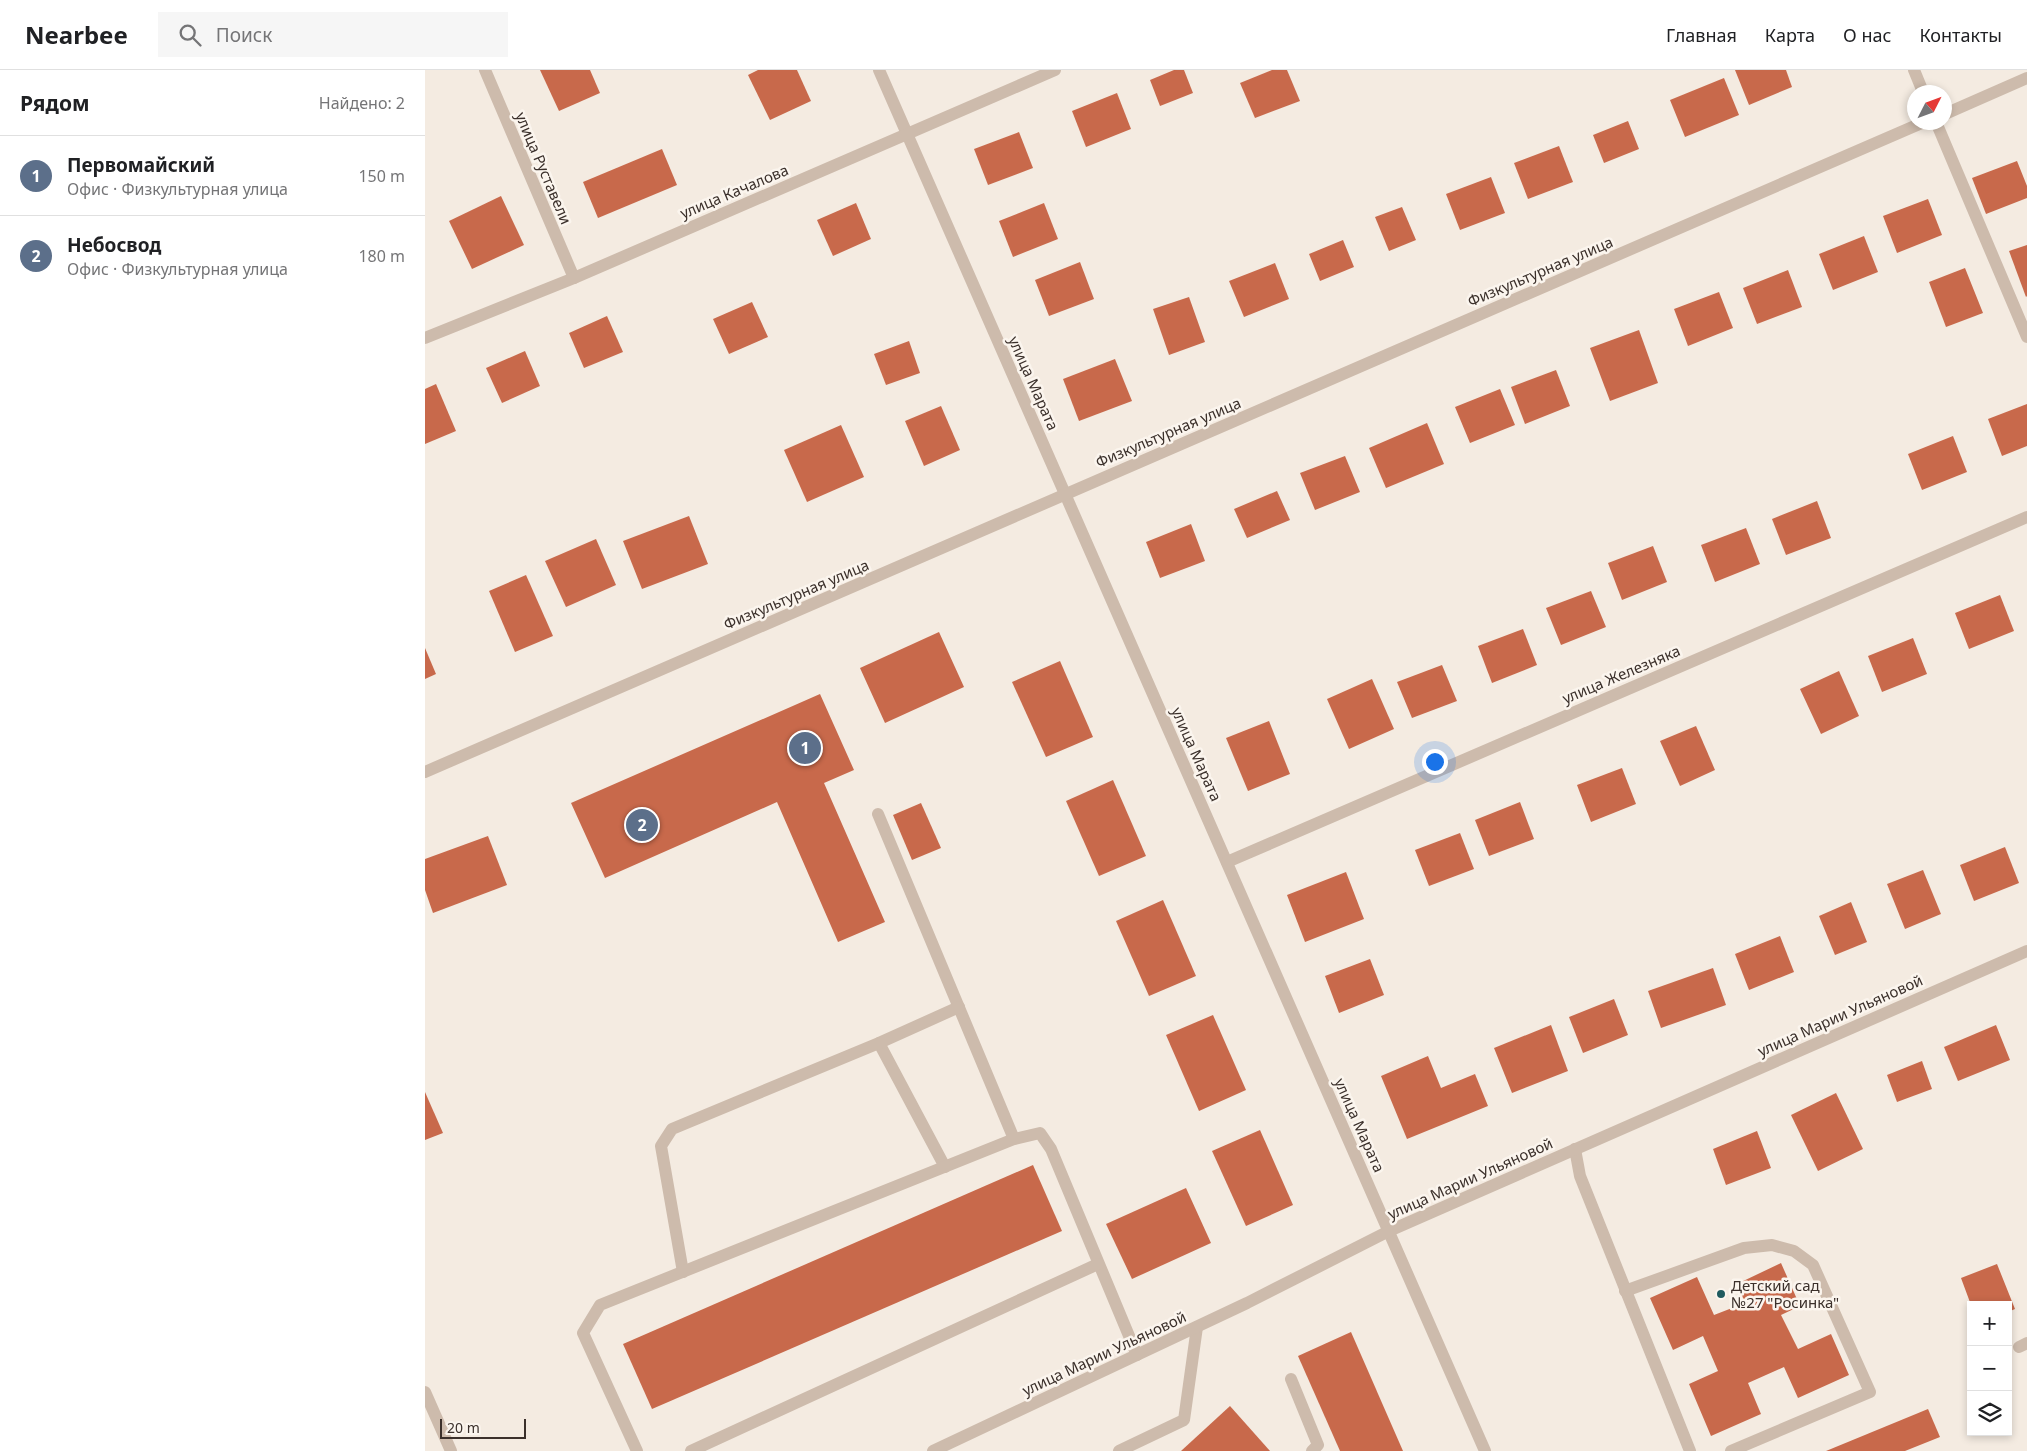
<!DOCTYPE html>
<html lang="ru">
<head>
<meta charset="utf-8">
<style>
  :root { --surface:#fff; --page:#f6f6f6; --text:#202124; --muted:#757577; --line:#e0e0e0; --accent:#111827 }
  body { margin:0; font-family:"Noto Sans",sans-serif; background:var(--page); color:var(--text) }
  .controls { position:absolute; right:15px; bottom:15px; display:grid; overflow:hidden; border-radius:0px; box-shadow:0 2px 8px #0003 }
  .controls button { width:45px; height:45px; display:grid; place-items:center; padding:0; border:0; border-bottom:1px solid var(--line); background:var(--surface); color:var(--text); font:25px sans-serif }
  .compass { position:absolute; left:1482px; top:15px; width:45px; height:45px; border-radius:50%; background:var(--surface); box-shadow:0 2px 8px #0003; rotate:48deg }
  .scale { position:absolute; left:15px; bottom:12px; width:86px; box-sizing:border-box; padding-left:5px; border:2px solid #3b302b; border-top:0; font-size:14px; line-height:18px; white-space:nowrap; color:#3b302b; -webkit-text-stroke:4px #fbf5ee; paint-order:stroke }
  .you { position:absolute; left:1009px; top:691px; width:18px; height:18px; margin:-12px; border:4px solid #fff; border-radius:50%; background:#1a73e8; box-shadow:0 0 0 8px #1a73e833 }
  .badge { display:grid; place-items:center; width:32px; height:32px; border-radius:50%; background:var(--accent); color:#fff; font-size:16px; font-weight:700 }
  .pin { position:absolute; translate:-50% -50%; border:2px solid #fff; box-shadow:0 1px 5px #0006 }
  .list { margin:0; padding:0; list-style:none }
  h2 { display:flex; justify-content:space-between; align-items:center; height:65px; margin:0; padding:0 20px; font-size:21px }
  h2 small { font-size:16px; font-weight:400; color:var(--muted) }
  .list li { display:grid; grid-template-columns:32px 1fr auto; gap:15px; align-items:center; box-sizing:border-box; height:80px; padding:0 20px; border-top:1px solid var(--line) }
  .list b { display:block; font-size:19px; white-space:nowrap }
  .list p { margin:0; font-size:16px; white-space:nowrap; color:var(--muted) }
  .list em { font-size:16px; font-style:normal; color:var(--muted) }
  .icon { flex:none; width:28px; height:28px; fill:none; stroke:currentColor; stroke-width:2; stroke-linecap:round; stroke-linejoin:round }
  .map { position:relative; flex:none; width:1602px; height:1381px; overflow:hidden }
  header { display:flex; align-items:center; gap:30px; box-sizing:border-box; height:70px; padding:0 25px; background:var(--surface); border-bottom:1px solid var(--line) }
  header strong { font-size:24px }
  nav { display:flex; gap:28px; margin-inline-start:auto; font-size:18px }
  .search { width:350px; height:45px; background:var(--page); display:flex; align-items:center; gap:12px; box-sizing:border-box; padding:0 18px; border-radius:0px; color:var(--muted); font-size:19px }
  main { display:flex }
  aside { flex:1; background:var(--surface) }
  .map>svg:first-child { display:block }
</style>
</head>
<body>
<header>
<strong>Nearbee</strong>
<div class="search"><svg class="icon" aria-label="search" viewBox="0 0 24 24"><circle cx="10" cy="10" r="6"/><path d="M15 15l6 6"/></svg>Поиск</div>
<nav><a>Главная</a><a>Карта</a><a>О нас</a><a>Контакты</a></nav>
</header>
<main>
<aside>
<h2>Рядом<small>Найдено: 2</small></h2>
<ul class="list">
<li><span class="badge" style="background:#5c6f8a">1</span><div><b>Первомайский</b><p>Офис · Физкультурная улица</p></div><em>150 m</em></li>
<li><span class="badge" style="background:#5c6f8a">2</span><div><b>Небосвод</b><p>Офис · Физкультурная улица</p></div><em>180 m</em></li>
</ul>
</aside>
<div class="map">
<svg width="1602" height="1381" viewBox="0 0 1602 1381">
  <rect width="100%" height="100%" fill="#f4ebe1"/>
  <!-- building -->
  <g fill="#c8694b">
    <polygon points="115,0 165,0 175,23 134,41"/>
    <polygon points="333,0 372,0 386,31 345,50 323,5"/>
    <polygon points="749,0 759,0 768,23 735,36 725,10"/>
    <polygon points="847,0 862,0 875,31 830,48 815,13"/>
    <polygon points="1310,0 1361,0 1367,17 1324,35"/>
    <polygon points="1299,8 1314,45 1260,67 1245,30"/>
    <polygon points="692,23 706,59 661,77 647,41"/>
    <polygon points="1203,51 1214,79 1179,93 1168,65"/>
    <polygon points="594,62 608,98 563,115 549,79"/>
    <polygon points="1134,76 1148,112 1103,129 1089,93"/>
    <polygon points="237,79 252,115 173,148 158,112"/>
    <polygon points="1592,91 1602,116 1602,128 1561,144 1547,108"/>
    <polygon points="1066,107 1080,143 1035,160 1021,124"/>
    <polygon points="76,126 99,175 47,199 24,151"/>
    <polygon points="1503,129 1517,165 1472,183 1458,146"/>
    <polygon points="431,133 446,169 408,186 392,150"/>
    <polygon points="619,133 633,169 588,187 574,151"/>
    <polygon points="977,137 991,170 964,181 950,147"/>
    <polygon points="1439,166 1453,202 1408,220 1394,184"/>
    <polygon points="918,170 929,197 895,211 884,184"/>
    <polygon points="1602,175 1602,226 1601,227 1584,181"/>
    <polygon points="655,192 669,229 624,246 610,210"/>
    <polygon points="850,193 864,229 819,247 804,211"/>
    <polygon points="1540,198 1558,243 1521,257 1504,212"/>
    <polygon points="1363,200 1377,237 1332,254 1318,218"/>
    <polygon points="1294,222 1308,258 1263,276 1249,239"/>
    <polygon points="764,227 780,272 744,285 728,239"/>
    <polygon points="327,232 343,267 304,284 288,249"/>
    <polygon points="182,246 198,282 159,298 144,263"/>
    <polygon points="1214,260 1233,313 1185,331 1165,278"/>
    <polygon points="484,271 495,303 461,315 449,284"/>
    <polygon points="100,281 115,316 77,333 61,298"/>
    <polygon points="690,289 707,331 654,351 638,309"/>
    <polygon points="1131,300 1145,336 1100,354 1086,317"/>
    <polygon points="11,314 31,361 0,374 0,319"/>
    <polygon points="1075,319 1090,355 1045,373 1030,337"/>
    <polygon points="1602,334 1602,376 1577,386 1563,349"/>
    <polygon points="516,336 535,380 499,396 480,351"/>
    <polygon points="1002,353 1019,394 961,418 944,378"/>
    <polygon points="416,355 439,407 382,432 359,380"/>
    <polygon points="1528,366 1542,402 1497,420 1483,384"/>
    <polygon points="920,386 935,422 890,440 875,403"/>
    <polygon points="852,421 865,450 822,468 809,439"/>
    <polygon points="1392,431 1406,468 1361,485 1347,449"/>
    <polygon points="264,446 283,494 217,519 198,471"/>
    <polygon points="766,454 780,491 735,508 721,472"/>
    <polygon points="1321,458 1335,494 1290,512 1276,475"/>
    <polygon points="171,469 191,515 141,537 120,491"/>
    <polygon points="1228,476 1242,512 1197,530 1183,493"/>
    <polygon points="101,505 128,566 90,582 64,521"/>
    <polygon points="1166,521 1181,557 1136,575 1121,538"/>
    <polygon points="1575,525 1589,561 1544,579 1530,543"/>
    <polygon points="1098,559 1112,595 1067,613 1053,576"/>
    <polygon points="514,562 539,617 460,653 435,598"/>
    <polygon points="1488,568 1502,604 1457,622 1443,586"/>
    <polygon points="0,578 11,604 0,609"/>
    <polygon points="635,591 668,667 621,687 587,612"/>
    <polygon points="1017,595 1032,631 987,648 972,612"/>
    <polygon points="1414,601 1434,646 1396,664 1375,619"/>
    <polygon points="947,609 969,659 924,679 902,629"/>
    <polygon points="395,624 429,700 399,713 460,852 413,872 352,732 180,808 146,733"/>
    <polygon points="844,651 865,704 823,721 801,668"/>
    <polygon points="1271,656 1290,700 1255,716 1235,671"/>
    <polygon points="1197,698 1211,734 1166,752 1152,715"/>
    <polygon points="688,710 721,786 674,806 641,731"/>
    <polygon points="1095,732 1109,769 1064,786 1050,750"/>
    <polygon points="496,733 516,778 487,790 468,745"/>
    <polygon points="1035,763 1049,799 1004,816 990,780"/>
    <polygon points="63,766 82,815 8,843 0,820 0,789"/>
    <polygon points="1580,777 1594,813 1549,831 1535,795"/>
    <polygon points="1498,800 1516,844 1480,859 1462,814"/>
    <polygon points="921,802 939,849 880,872 862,825"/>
    <polygon points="738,830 771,906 724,926 691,851"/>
    <polygon points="1426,832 1442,872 1410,885 1394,846"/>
    <polygon points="1355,866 1369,902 1324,920 1310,884"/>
    <polygon points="945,889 959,925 914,943 900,906"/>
    <polygon points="1288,898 1301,935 1236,958 1223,921"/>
    <polygon points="1189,929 1203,965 1158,983 1144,947"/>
    <polygon points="788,945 821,1020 774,1041 741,965"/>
    <polygon points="1126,955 1143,1001 1087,1023 1069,978"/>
    <polygon points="1571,955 1585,990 1533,1011 1519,977"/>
    <polygon points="1003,986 1016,1018 1050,1004 1063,1036 982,1069 956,1006"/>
    <polygon points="1497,991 1507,1019 1472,1032 1462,1005"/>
    <polygon points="0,1022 18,1063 0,1070"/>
    <polygon points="1411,1023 1438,1079 1393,1101 1366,1045"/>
    <polygon points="835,1060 868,1135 821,1156 787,1081"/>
    <polygon points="1332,1061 1346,1098 1301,1115 1288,1079"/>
    <polygon points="608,1095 637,1161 227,1339 198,1274"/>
    <polygon points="761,1118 786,1173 707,1209 681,1154"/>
    <polygon points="1356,1193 1375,1236 1356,1245 1373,1279 1406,1264 1424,1305 1373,1328 1359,1297 1323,1313 1336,1344 1286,1366 1264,1314 1293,1301 1278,1266 1248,1280 1225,1228 1272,1207 1289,1245 1320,1233 1312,1214"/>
    <polygon points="1572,1194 1590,1239 1583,1242 1583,1235 1546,1235 1536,1208"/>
    <polygon points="926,1262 978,1381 915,1381 873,1286"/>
    <polygon points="805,1336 845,1381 756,1381"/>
    <polygon points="1503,1339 1515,1367 1480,1381 1401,1381"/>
  </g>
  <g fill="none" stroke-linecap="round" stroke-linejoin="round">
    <!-- service -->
    <g stroke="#cdbbac" stroke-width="12">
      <polyline points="453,744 589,1069"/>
      <polyline points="454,973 520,1097"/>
      <polyline points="1150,1079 1155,1106 1265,1381"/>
      <polyline points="258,1202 236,1076 247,1059 454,973 534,937"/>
      <polyline points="1200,1221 1319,1178 1347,1175 1369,1181 1388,1195 1445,1322 1306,1381"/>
      <polyline points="866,1309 893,1375 887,1381"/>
      <polyline points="212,1381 158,1263 175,1235 589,1069 615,1063 626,1079 712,1285"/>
      <polyline points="266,1381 673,1194"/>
      <polyline points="694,1381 759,1350 772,1257"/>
    </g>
    <!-- minor -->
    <g stroke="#cdbbac" stroke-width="12">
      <polyline points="60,0 149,208"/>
      <polyline points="454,0 1060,1381"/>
      <polyline points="1489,0 1498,22"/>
      <polyline points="1520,44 1602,8"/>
      <polyline points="1511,52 1602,267"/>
      <polyline points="0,268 149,208 630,0"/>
      <polyline points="0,702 1499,52"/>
      <polyline points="802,792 1602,447"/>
      <polyline points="1594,1277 1602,1273"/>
      <polyline points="0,1322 26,1381"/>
      <polyline points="508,1381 822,1233 964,1161 1602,881"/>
    </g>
  </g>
  <!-- markers -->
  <circle fill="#1f5a5e" stroke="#fbf5ee" stroke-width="2" cx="1296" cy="1224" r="5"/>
  <g text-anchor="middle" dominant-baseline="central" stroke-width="5" stroke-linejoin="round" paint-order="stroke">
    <!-- street labels -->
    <g font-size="15" fill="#3b302b" stroke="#fbf5ee">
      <text transform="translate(119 98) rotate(67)">улица Руставели</text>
      <text transform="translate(309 121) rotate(-23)">улица Качалова</text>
      <text transform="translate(1115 201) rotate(-23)">Физкультурная улица</text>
      <text transform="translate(609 313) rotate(66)">улица Марата</text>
      <text transform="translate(743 362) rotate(-23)">Физкультурная улица</text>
      <text transform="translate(371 524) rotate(-23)">Физкультурная улица</text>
      <text transform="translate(1196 604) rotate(-23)">улица Железняка</text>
      <text transform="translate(772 684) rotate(66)">улица Марата</text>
      <text transform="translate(1415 945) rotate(-24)">улица Марии Ульяновой</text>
      <text transform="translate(935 1055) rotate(66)">улица Марата</text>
      <text transform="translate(1045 1108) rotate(-24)">улица Марии Ульяновой</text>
      <text transform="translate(679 1283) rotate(-25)">улица Марии Ульяновой</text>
    </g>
    <!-- poi labels -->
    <g font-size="15" fill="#3b302b" stroke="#fbf5ee" text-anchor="start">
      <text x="1306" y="1215">Детский сад<tspan x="1306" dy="17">№27 "Росинка"</tspan></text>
    </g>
  </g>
</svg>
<div class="controls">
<button>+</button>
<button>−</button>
<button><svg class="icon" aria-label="layers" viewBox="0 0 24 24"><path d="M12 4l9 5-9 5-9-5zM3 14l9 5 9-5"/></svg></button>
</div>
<svg class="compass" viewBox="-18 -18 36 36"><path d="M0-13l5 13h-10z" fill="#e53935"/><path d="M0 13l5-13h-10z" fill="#757577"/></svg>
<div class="scale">20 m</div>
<div class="you"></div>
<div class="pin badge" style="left:380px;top:678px;background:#5c6f8a">1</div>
<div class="pin badge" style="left:217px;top:755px;background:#5c6f8a">2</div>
</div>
</main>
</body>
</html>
